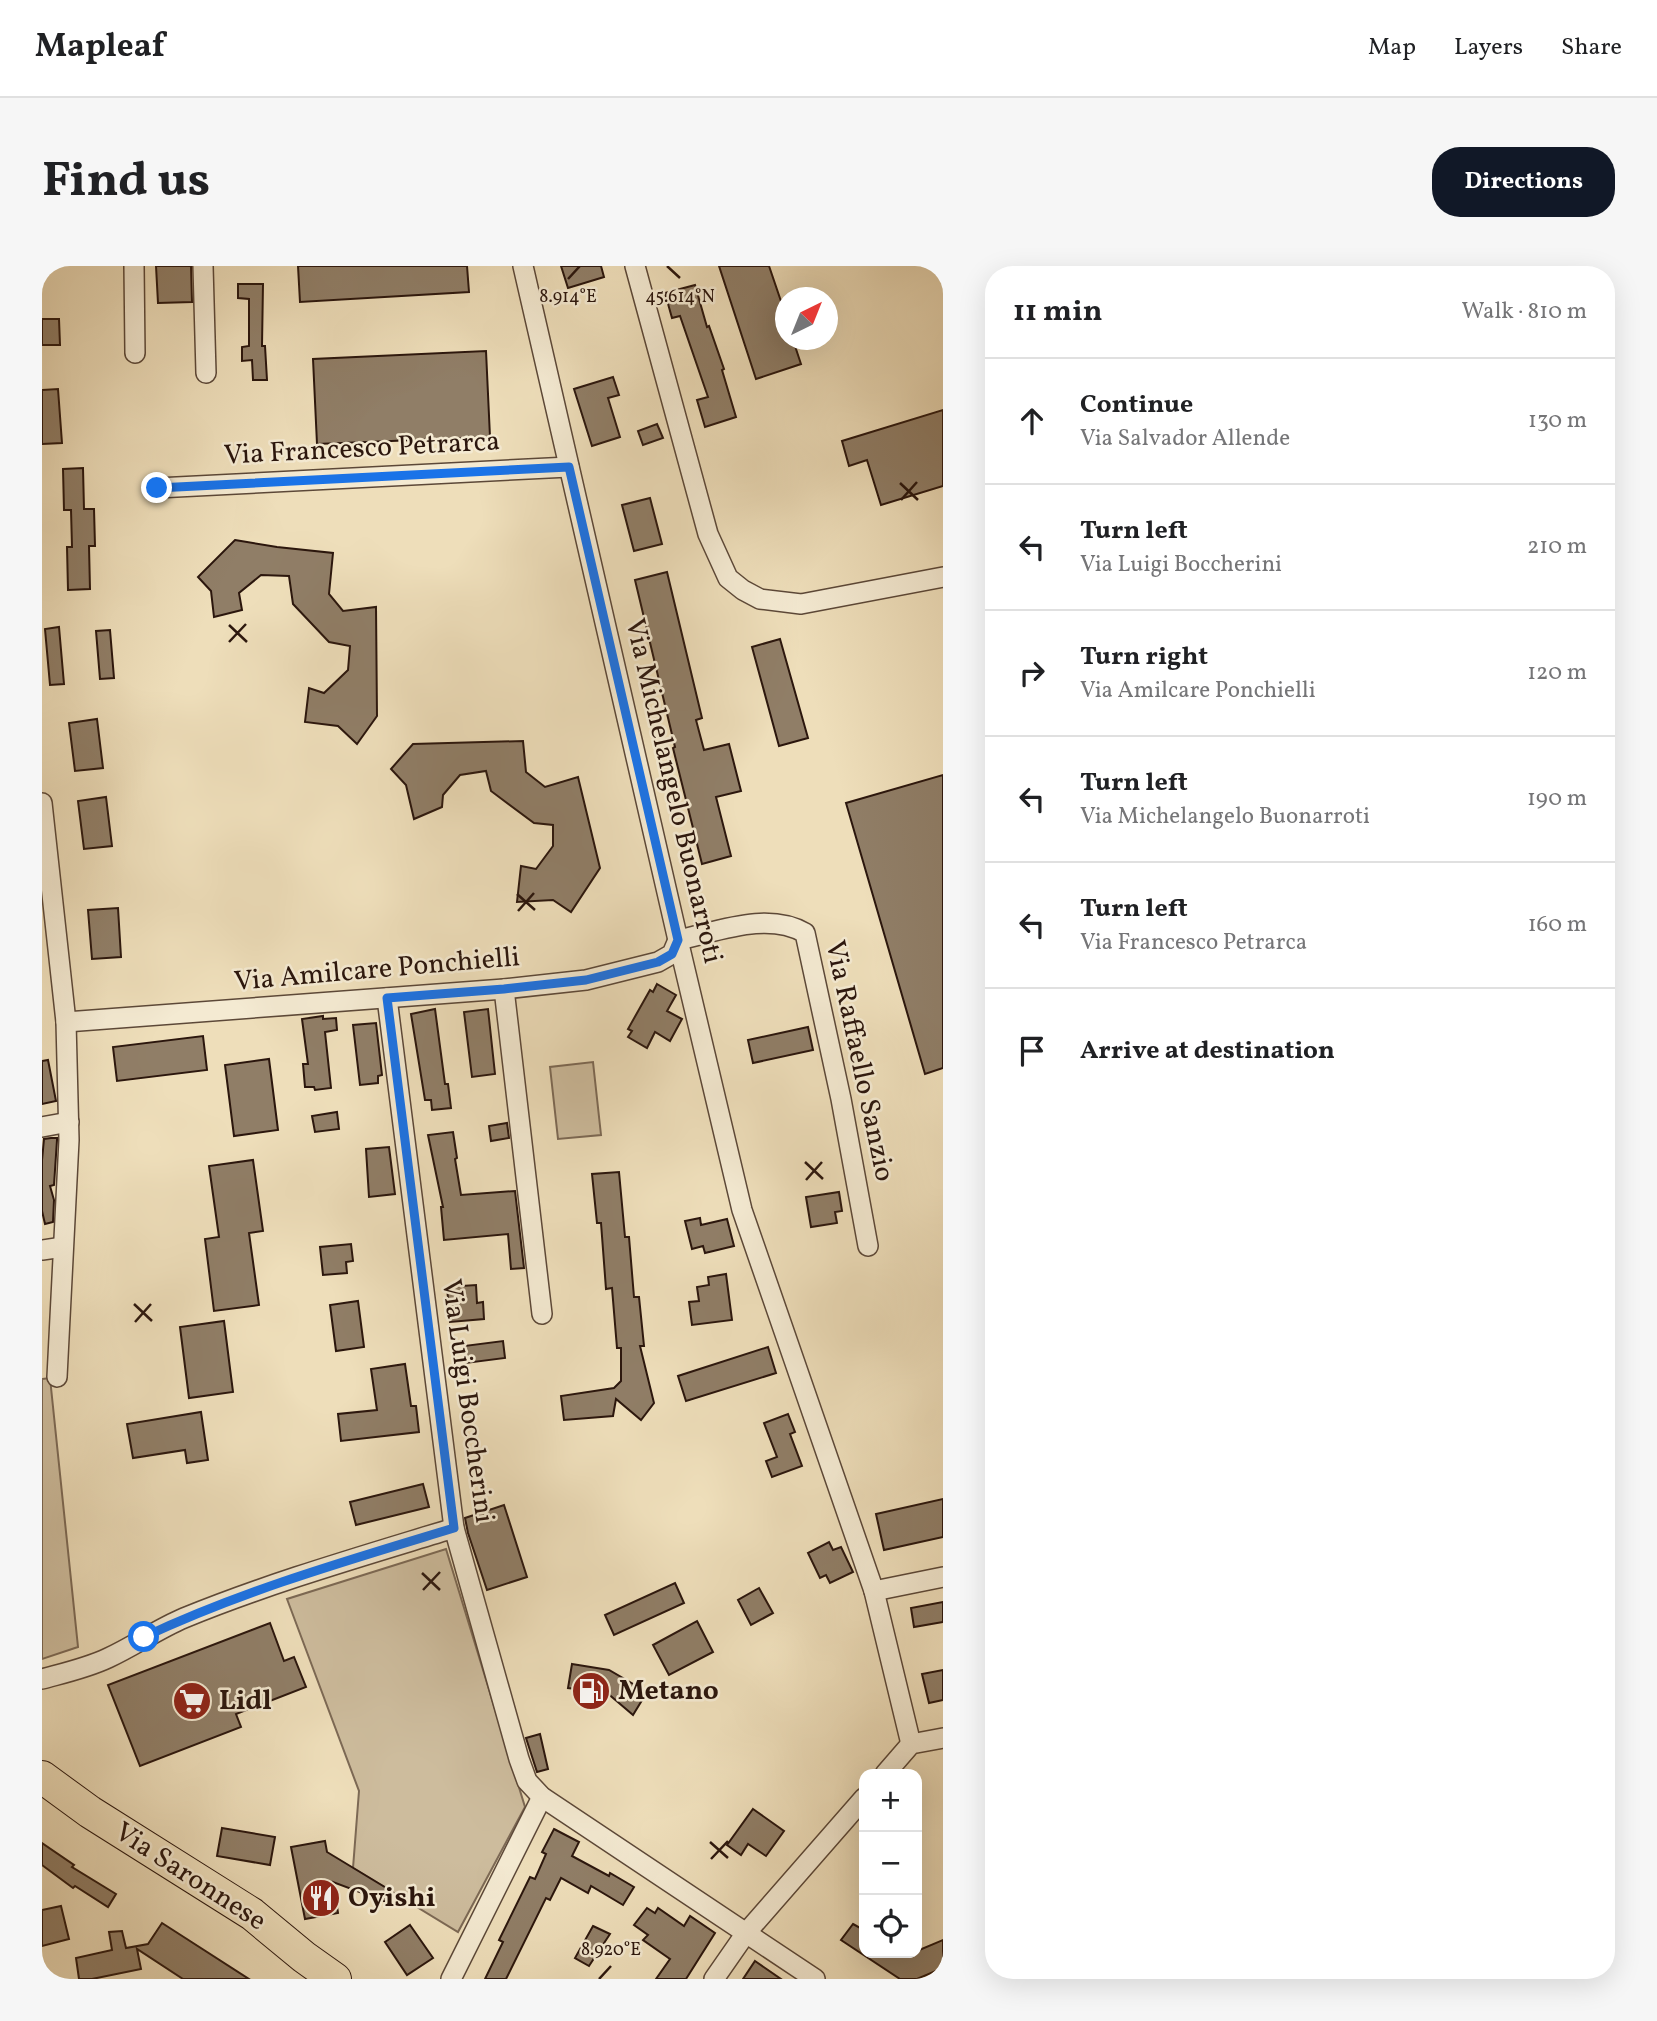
<!DOCTYPE html>
<html lang="en">
<head>
<meta charset="utf-8">
<style>
  :root { --surface:#fff; --page:#f6f6f6; --text:#202124; --muted:#757577; --line:#e0e0e0; --accent:#111827 }
  body { margin:0; font-family:Vollkorn,serif; background:var(--page); color:var(--text) }
  .controls { position:absolute; right:21px; bottom:21px; display:grid; overflow:hidden; border-radius:14px; box-shadow:0 7px 28px #0002 }
  .controls button { width:63px; height:63px; display:grid; place-items:center; padding:0; border:0; border-bottom:2px solid var(--line); background:var(--surface); color:var(--text); font:35px sans-serif }
  .compass { position:absolute; left:733px; top:21px; width:63px; height:63px; border-radius:50%; background:var(--surface); box-shadow:0 7px 28px #0002; rotate:43deg }
  .stop { position:absolute; width:21px; height:21px; margin:-16px; border:5px solid #1a73e8; border-radius:50%; background:#fff }
  .stop.end { background:#1a73e8; border-color:#fff; box-shadow:0 2px 7px #0008 }
  .list { margin:0; padding:0; list-style:none }
  h2 { display:flex; justify-content:space-between; align-items:center; height:91px; margin:0; padding:0 28px; font-size:30px }
  h2 small { font-size:23px; font-weight:400; color:var(--muted) }
  .list li { display:grid; grid-template-columns:46px 1fr auto; gap:21px; align-items:center; box-sizing:border-box; height:126px; padding:0 28px; border-top:2px solid var(--line) }
  .list b { display:block; font-size:26px; white-space:nowrap }
  .list p { margin:0; font-size:23px; white-space:nowrap; color:var(--muted) }
  .list em { font-size:23px; font-style:normal; color:var(--muted) }
  .icon { flex:none; width:38px; height:38px; fill:none; stroke:currentColor; stroke-width:2; stroke-linecap:round; stroke-linejoin:round }
  .map { position:relative; flex:none; width:901px; height:1713px; overflow:hidden; border-radius:28px }
  header { display:flex; align-items:center; gap:42px; box-sizing:border-box; height:98px; padding:0 35px; background:var(--surface); border-bottom:2px solid var(--line) }
  header strong { font-size:33px }
  nav { display:flex; gap:38px; margin-inline-start:auto; font-size:24px }
  .intro { display:flex; align-items:center; justify-content:space-between; box-sizing:border-box; height:168px; padding:0 42px }
  h1 { margin:0; font-size:49px }
  .button { padding:18px 32px; border-radius:28px; background:var(--accent); color:#fff; font-size:24px; font-weight:700 }
  main { display:flex; gap:42px; padding:0 42px }
  aside { flex:1; background:var(--surface); border-radius:28px; box-shadow:0 7px 28px #0002 }
  .map>svg:first-child { display:block }
</style>
</head>
<body>
<header>
<strong>Mapleaf</strong>
<nav><a>Map</a><a>Layers</a><a>Share</a></nav>
</header>
<div class="intro"><h1>Find us</h1><a class="button">Directions</a></div>
<main>
<div class="map">
<svg width="901" height="1713" viewBox="0 0 901 1713">
  <rect width="100%" height="100%" fill="#eedeba"/>
  <filter id="stains"><feTurbulence type="fractalNoise" baseFrequency=".00286" numOctaves="4"/><feColorMatrix values="0 0 0 0 .2 0 0 0 0 .09 0 0 0 0 .02 0 0 0 .5 -.17"/></filter>
  <radialGradient id="worn" r=".72"><stop offset=".6" stop-color="#630" stop-opacity="0"/><stop offset="1" stop-color="#630" stop-opacity=".3"/></radialGradient>
  <!-- green -->
  <g fill="#cdbc9d" stroke="#7c6955" stroke-width="2">
    <polygon points="551,796 559,869 516,873 508,801"/>
    <polygon points="8,1112 36,1381 0,1393 0,1113"/>
    <polygon points="404,1283 483,1541 416,1666 311,1602 317,1525 245,1333"/>
  </g>
  <!-- building -->
  <g fill="#907e67" stroke="#2b160d" stroke-width="2">
    <polygon points="114,0 149,0 150,36 116,37"/>
    <polygon points="256,0 425,0 427,26 258,36"/>
    <polygon points="519,0 559,0 562,11 526,22"/>
    <polygon points="677,0 727,0 744,50 744,74 751,74 759,98 714,113"/>
    <polygon points="196,18 221,18 220,80 223,80 225,114 211,114 210,94 200,95 200,81 207,80 207,33 196,32"/>
    <polygon points="653,19 665,61 667,60 682,103 680,104 694,151 663,161 655,134 666,131 638,50 630,52 623,27"/>
    <polygon points="0,53 17,53 18,79 0,79"/>
    <polygon points="444,85 448,171 275,178 271,93"/>
    <polygon points="571,111 577,129 566,132 578,171 550,180 532,123"/>
    <polygon points="16,123 20,177 0,178 0,124"/>
    <polygon points="901,144 901,220 839,239 825,194 807,200 800,175"/>
    <polygon points="615,158 621,172 601,179 596,165"/>
    <polygon points="41,202 42,243 52,243 53,280 47,280 48,323 26,324 25,281 30,281 29,244 22,244 21,203"/>
    <polygon points="608,232 620,278 592,285 580,239"/>
    <polygon points="193,274 235,281 291,287 287,328 301,345 334,341 335,450 315,478 296,460 263,456 267,422 282,427 306,404 308,380 287,376 251,338 247,310 219,309 197,327 200,344 172,351 169,325 156,311"/>
    <polygon points="625,306 660,452 654,454 662,484 687,478 699,525 674,531 689,590 660,598 631,482 633,481 593,314"/>
    <polygon points="17,361 22,418 8,419 3,363"/>
    <polygon points="68,364 72,412 58,413 54,365"/>
    <polygon points="738,373 766,472 737,480 710,381"/>
    <polygon points="55,453 61,502 33,505 27,457"/>
    <polygon points="481,475 484,506 503,521 536,511 558,602 529,646 511,634 475,636 479,600 494,603 511,580 511,559 492,557 449,525 444,505 418,509 401,529 400,541 372,553 364,519 349,503 371,478"/>
    <polygon points="901,509 901,802 883,808 804,537"/>
    <polygon points="64,531 70,580 42,583 36,535"/>
    <polygon points="76,642 79,691 50,693 46,644"/>
    <polygon points="615,718 634,729 625,745 640,753 628,775 613,766 605,782 586,771 590,765 586,763 608,724 611,726"/>
    <polygon points="393,743 403,818 406,818 409,842 390,844 389,834 383,834 369,748"/>
    <polygon points="446,743 453,808 430,811 422,746"/>
    <polygon points="281,750 281,753 294,752 295,764 283,766 289,822 273,824 272,821 263,821 261,798 266,798 260,753"/>
    <polygon points="334,757 340,809 336,810 336,817 318,819 311,759"/>
    <polygon points="766,761 771,784 711,797 706,774"/>
    <polygon points="161,770 165,804 75,815 71,781"/>
    <polygon points="227,793 236,864 192,870 183,799"/>
    <polygon points="6,794 14,835 0,838 0,795"/>
    <polygon points="295,846 297,863 273,866 270,850"/>
    <polygon points="465,857 467,872 449,875 447,860"/>
    <polygon points="411,866 415,892 413,893 419,929 473,925 482,1002 469,1003 466,968 402,974 399,941 401,941 386,869"/>
    <polygon points="9,872 15,872 15,874 12,919 8,920 12,934 11,956 3,958 0,945 0,894 2,873"/>
    <polygon points="347,881 353,928 327,931 324,883"/>
    <polygon points="211,894 221,965 207,967 217,1039 172,1045 163,973 177,971 167,900"/>
    <polygon points="577,906 583,971 587,971 592,1031 597,1031 602,1080 598,1080 612,1137 599,1154 574,1133 571,1150 522,1154 519,1130 572,1122 579,1115 579,1082 575,1082 570,1022 564,1023 559,957 555,957 550,908"/>
    <polygon points="797,926 800,945 793,946 795,957 769,961 764,931"/>
    <polygon points="658,952 659,959 685,953 692,980 663,987 661,980 650,983 643,955"/>
    <polygon points="309,978 311,995 304,996 305,1007 281,1009 278,981"/>
    <polygon points="684,1008 690,1054 650,1059 647,1036 657,1035 655,1021 667,1019 666,1011"/>
    <polygon points="434,1019 435,1037 441,1036 442,1053 408,1056 405,1021"/>
    <polygon points="316,1035 322,1081 294,1085 288,1039"/>
    <polygon points="182,1055 191,1126 147,1132 138,1061"/>
    <polygon points="461,1075 463,1092 424,1097 422,1080"/>
    <polygon points="726,1081 734,1107 644,1135 636,1110"/>
    <polygon points="363,1098 369,1140 374,1140 377,1166 299,1175 296,1148 335,1144 329,1103"/>
    <polygon points="159,1146 166,1194 145,1197 143,1184 91,1192 85,1158"/>
    <polygon points="746,1148 753,1166 748,1168 760,1200 730,1211 724,1195 735,1191 722,1157"/>
    <polygon points="381,1218 387,1241 314,1259 308,1236"/>
    <polygon points="901,1233 901,1271 842,1284 834,1248"/>
    <polygon points="462,1239 485,1311 445,1324 426,1267 423,1252"/>
    <polygon points="787,1276 791,1284 799,1281 811,1306 788,1317 784,1309 778,1312 766,1287"/>
    <polygon points="633,1317 642,1337 572,1369 563,1349"/>
    <polygon points="717,1322 731,1347 709,1359 696,1334"/>
    <polygon points="901,1336 901,1356 872,1361 869,1342"/>
    <polygon points="655,1355 671,1386 627,1409 611,1379"/>
    <polygon points="228,1357 242,1395 252,1391 264,1421 194,1448 199,1461 98,1500 66,1419"/>
    <polygon points="530,1398 567,1404 605,1426 591,1449 564,1426 526,1422"/>
    <polygon points="901,1404 901,1434 887,1437 880,1408"/>
    <polygon points="498,1468 506,1503 495,1506 484,1472"/>
    <polygon points="711,1543 742,1565 724,1590 706,1578 699,1589 685,1579"/>
    <polygon points="180,1562 233,1571 228,1599 175,1590"/>
    <polygon points="512,1563 537,1576 530,1590 567,1610 568,1607 592,1621 581,1639 549,1620 546,1627 519,1612 508,1634 504,1632 464,1713 443,1713 461,1676 457,1674 488,1611 493,1613 504,1588 500,1586"/>
    <polygon points="283,1575 285,1586 346,1623 344,1636 291,1616 296,1647 263,1653 249,1581"/>
    <polygon points="0,1577 32,1599 30,1601 74,1628 66,1641 33,1620 31,1622 0,1599"/>
    <polygon points="19,1640 27,1673 0,1680 0,1644"/>
    <polygon points="605,1642 613,1647 616,1642 642,1660 648,1650 673,1667 644,1713 614,1713 628,1693 601,1674 606,1669 592,1659"/>
    <polygon points="120,1657 207,1713 141,1713 95,1683 99,1703 50,1713 37,1713 34,1692 70,1684 67,1666 80,1665 84,1682 106,1678"/>
    <polygon points="811,1658 822,1664 822,1687 859,1687 864,1690 875,1687 875,1685 901,1674 901,1702 875,1713 858,1713 799,1674"/>
    <polygon points="368,1659 391,1692 365,1709 343,1676"/>
    <polygon points="551,1660 568,1668 547,1700 533,1692"/>
    <polygon points="713,1695 739,1713 701,1713"/>
  </g>
  <g fill="none" stroke-linecap="round" stroke-linejoin="round">
    <defs>
      <g id="street">
        <polyline points="92,0 93,87"/>
        <polyline points="161,0 164,107"/>
        <polyline points="481,0 636,674 700,944 832,1325 869,1478"/>
        <polyline points="593,0 666,268 686,312 701,324 718,333 759,338 901,311"/>
        <polyline points="115,222 527,201"/>
        <polyline points="0,537 24,756 27,874 15,1111"/>
        <polyline points="462,723 500,1048"/>
        <polyline points="345,732 412,1262 477,1493 485,1515 500,1531 773,1713"/>
        <path d="M24,756L462,723L544,714L616,696L630,688L636,674C675,666 725,645 763,667L799,833L826,980"/>
        <polyline points="0,861 27,856"/>
        <polyline points="0,984 21,981"/>
        <polyline points="832,1325 901,1311"/>
        <path d="M0,1413C22,1407 45,1402 66,1392C92,1380 116,1363 142,1352C230,1316 321,1290 412,1262"/>
        <polyline points="843,1508 869,1478 901,1472"/>
        <polyline points="409,1713 500,1531"/>
        <polyline points="672,1713 704,1667 822,1532"/>
      </g>
      <polyline id="primary" points="0,1511 48,1546 210,1648 262,1691 293,1713"/>
    </defs>
    <!-- street casing -->
    <use href="#street" stroke="#5c4838" stroke-width="22"/>
    <!-- primary casing -->
    <use href="#primary" stroke="#2b160d" stroke-width="34"/>
    <!-- street -->
    <use href="#street" stroke="#f4ead2" stroke-width="19"/>
    <!-- primary -->
    <use href="#primary" stroke="#eedeba" stroke-width="32"/>
  </g>
  <g fill="none" stroke-linecap="round" stroke-linejoin="round">
    <!-- route -->
    <path stroke="#1a73e8" stroke-width="9" d="M102,1371C202,1324 307,1294 412,1262L345,732L462,723L544,714L616,696L630,688L636,674L527,201L115,222"/>
  </g>
  <!-- ticks -->
  <path fill="none" stroke="#2b160d" stroke-width="2.5" d="M625,0L638,12M526,13L538,0M858,217L876,234M859,234L875,216M187,359L205,376M187,376L204,358M475,628L493,644M476,645L492,627M763,896L781,913M764,914L780,896M92,1038L110,1055M93,1056L109,1038M380,1307L398,1324M381,1324L398,1306M668,1576L686,1592M669,1593L686,1575M557,1713L569,1700"/>
  <!-- icons -->
  <defs>
    <symbol id="fuel-disc" viewBox="-11 -11 22 22"><circle r="9.5" fill="#8f2418" stroke="#f4ead2"/><path d="M-5.5-6h7V0h2V4h1.3V-2.5L3-4.5l.8-.8L6-3V5H2.5V1h-1V6h-7ZM-4.2-4.7v3.2H.2V-4.7Z" fill="#fff"/></symbol>
    <symbol id="supermarket-disc" viewBox="-11 -11 22 22"><circle r="9.5" fill="#8f2418" stroke="#f4ead2"/><path d="M-6-5.5h2.5l.6 2H6L4.5 2H-2.5L-4.4-4H-6ZM-1.5 3.2a1.3 1.3 0 1 0 .1 0ZM3 3.2a1.3 1.3 0 1 0 .1 0Z" fill="#fff"/></symbol>
    <symbol id="restaurant-disc" viewBox="-11 -11 22 22"><circle r="9.5" fill="#8f2418" stroke="#f4ead2"/><path d="M-5-6h1v4h1v-4h1v4h1v-4h1v5L-1.5 .5V6h-2V.5L-5-1ZM5-6V6H3V1.5H1.5Q1.5-4 5-6Z" fill="#fff"/></symbol>
  </defs>
  <g fill-rule="evenodd">
    <use href="#fuel-disc" x="527" y="1403" width="44" height="44"/>
    <use href="#supermarket-disc" x="128" y="1413" width="44" height="44"/>
    <use href="#restaurant-disc" x="257" y="1610" width="44" height="44"/>
  </g>
  <g text-anchor="middle" dominant-baseline="central" stroke-width="5" stroke-linejoin="round" paint-order="stroke">
    <!-- street labels -->
    <g font-size="28" fill="#2b160d" stroke="#f4ead2">
      <text transform="translate(320 183) rotate(-3)">Via Francesco Petrarca</text>
      <text transform="translate(631 525) rotate(77)">Via Michelangelo Buonarroti</text>
      <text transform="translate(335 704) rotate(-5)">Via Amilcare Ponchielli</text>
      <text transform="translate(817 795) rotate(78)">Via Raffaello Sanzio</text>
      <text transform="translate(425 1135) rotate(82)">Via Luigi Boccherini</text>
      <text transform="translate(148 1611) rotate(33)">Via Saronnese</text>
    </g>
    <!-- poi labels -->
    <g font-size="28" font-weight="bold" fill="#2b160d" stroke="#f4ead2" text-anchor="start">
      <text x="576" y="1425">Metano</text>
      <text x="177" y="1435">Lidl</text>
      <text x="306" y="1632">Oyishi</text>
    </g>
  </g>
  <g font-size="18" text-anchor="middle" fill="#2b160d" stroke="#f4ead2" stroke-width="5" stroke-linejoin="round" paint-order="stroke">
    <text x="638" y="36">45.614°N</text>
    <text x="526" y="36">8.914°E</text>
    <text x="569" y="1689">8.920°E</text>
  </g>
  <rect width="100%" height="100%" filter="url(#stains)"/>
  <rect width="100%" height="100%" fill="url(#worn)"/>
</svg>
<div class="controls">
<button>+</button>
<button>−</button>
<button><svg class="icon" aria-label="locate" viewBox="0 0 24 24"><circle cx="12" cy="12" r="6"/><path d="M12 2v4M12 18v4M2 12h4M18 12h4"/></svg></button>
</div>
<svg class="compass" viewBox="-18 -18 36 36"><path d="M0-13l5 13h-10z" fill="#e53935"/><path d="M0 13l5-13h-10z" fill="#757577"/></svg>
<div class="stop" style="left:102px;top:1371px"></div>
<div class="stop end" style="left:115px;top:222px"></div>
</div>
<aside>
<h2>11 min<small>Walk · 810 m</small></h2>
<ul class="list">
<li><svg class="icon" aria-label="ahead" viewBox="0 0 24 24"><path d="M12 20V5M6 11l6-6 6 6"/></svg><div><b>Continue</b><p>Via Salvador Allende</p></div><em>130 m</em></li>
<li><svg class="icon" aria-label="left" viewBox="0 0 24 24"><path d="M17 20v-9H6M10 6l-5 5 5 5"/></svg><div><b>Turn left</b><p>Via Luigi Boccherini</p></div><em>210 m</em></li>
<li><svg class="icon" aria-label="right" viewBox="0 0 24 24"><path d="M7 20v-9h11M14 6l5 5-5 5"/></svg><div><b>Turn right</b><p>Via Amilcare Ponchielli</p></div><em>120 m</em></li>
<li><svg class="icon" aria-label="left" viewBox="0 0 24 24"><path d="M17 20v-9H6M10 6l-5 5 5 5"/></svg><div><b>Turn left</b><p>Via Michelangelo Buonarroti</p></div><em>190 m</em></li>
<li><svg class="icon" aria-label="left" viewBox="0 0 24 24"><path d="M17 20v-9H6M10 6l-5 5 5 5"/></svg><div><b>Turn left</b><p>Via Francesco Petrarca</p></div><em>160 m</em></li>
<li><svg class="icon" aria-label="arrive" viewBox="0 0 24 24"><path d="M6 21V4h12l-3 4 3 4H6"/></svg><div><b>Arrive at destination</b></div></li>
</ul>
</aside>
</main>
</body>
</html>
